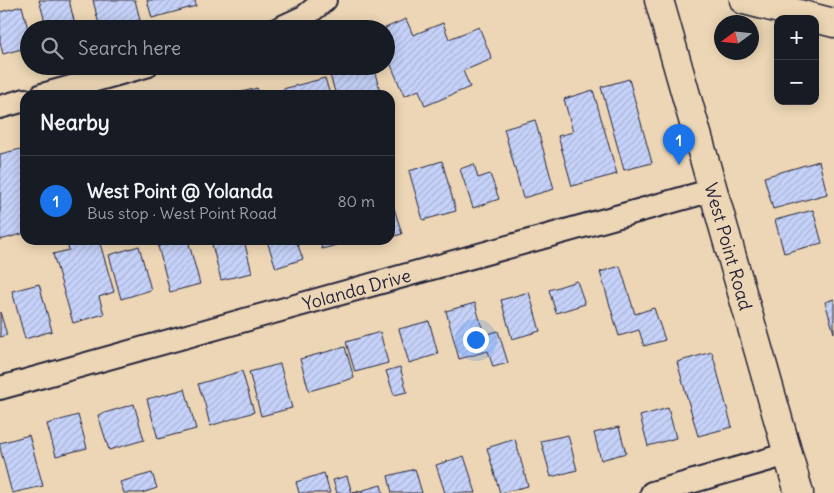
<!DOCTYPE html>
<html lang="en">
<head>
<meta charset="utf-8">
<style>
  :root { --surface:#171b24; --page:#20242c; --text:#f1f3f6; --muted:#9ea1a6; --line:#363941; --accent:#1a73e8 }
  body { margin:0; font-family:Delius,sans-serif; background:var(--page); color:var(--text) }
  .controls { position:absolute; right:15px; top:15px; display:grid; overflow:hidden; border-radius:10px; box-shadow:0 2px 12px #0003 }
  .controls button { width:45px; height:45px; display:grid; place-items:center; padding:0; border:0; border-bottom:1px solid var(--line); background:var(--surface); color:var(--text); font:25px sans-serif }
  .compass { position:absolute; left:714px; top:15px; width:45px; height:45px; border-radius:50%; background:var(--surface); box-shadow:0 2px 12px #0003; rotate:255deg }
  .you { position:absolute; left:475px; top:339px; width:18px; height:18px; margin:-12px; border:4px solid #fff; border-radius:50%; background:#1a73e8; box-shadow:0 0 0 8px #1a73e833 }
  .badge { display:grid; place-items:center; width:32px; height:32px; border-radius:50%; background:var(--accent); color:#fff; font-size:16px; font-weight:700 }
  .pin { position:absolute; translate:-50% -41px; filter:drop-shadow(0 1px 2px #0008) }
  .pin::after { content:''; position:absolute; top:26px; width:18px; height:15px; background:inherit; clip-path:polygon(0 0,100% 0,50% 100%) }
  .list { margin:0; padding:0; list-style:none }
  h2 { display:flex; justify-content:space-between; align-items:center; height:65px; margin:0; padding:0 20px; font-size:21px }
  h2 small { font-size:16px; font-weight:400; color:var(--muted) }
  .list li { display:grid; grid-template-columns:32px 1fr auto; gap:15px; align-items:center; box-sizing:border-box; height:90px; padding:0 20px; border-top:1px solid var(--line) }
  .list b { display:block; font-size:19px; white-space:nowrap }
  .list p { margin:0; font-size:16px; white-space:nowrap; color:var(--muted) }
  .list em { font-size:16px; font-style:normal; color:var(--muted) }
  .icon { flex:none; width:28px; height:28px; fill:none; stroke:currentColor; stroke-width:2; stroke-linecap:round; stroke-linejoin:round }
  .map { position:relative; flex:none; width:834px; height:493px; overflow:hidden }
  .search { position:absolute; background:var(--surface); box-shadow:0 2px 12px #0003; left:20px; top:20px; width:375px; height:55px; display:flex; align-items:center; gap:12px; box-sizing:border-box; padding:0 18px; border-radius:28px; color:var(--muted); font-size:19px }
  .panel { position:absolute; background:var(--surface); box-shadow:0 2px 12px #0003; left:20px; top:90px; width:375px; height:155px; border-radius:15px }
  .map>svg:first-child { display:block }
</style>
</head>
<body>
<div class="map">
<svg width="834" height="493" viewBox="0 0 834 493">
  <defs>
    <pattern id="building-hatch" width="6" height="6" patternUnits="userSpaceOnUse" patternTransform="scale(1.25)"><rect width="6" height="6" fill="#c6d2f9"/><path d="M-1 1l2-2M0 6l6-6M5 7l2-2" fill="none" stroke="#aab4d6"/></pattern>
  </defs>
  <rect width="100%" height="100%" fill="#ecd6b5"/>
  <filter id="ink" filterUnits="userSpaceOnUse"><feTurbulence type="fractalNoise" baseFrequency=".02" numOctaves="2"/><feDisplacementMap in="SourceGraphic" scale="10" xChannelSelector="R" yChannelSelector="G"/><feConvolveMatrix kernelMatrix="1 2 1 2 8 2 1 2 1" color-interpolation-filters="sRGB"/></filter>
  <g filter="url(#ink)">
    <!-- building -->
    <g fill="url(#building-hatch)" stroke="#22223b">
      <polygon points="39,0 69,0 76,29 47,29"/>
      <polygon points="93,0 135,0 140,20 100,29"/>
      <polygon points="147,0 195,0 196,6 152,18"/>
      <polygon points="22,6 29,33 29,47 3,54 0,42 0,12"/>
      <polygon points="406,19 413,35 443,23 449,39 479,27 492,59 463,71 470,87 425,106 419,90 404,96 386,53 386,29 383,29"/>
      <polygon points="363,66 373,66 381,95 336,95 330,75"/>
      <polygon points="325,78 330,95 284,95 283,89"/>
      <polygon points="629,79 652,163 624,170 601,87"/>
      <polygon points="257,88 259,95 231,95"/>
      <polygon points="593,90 617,174 572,186 558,136 573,132 564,99"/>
      <polygon points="535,120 554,189 523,198 504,129"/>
      <polygon points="25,148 25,233 0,240 0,154"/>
      <polygon points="442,161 456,211 423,220 409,171"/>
      <polygon points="819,161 827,194 773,209 764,177"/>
      <polygon points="474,164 478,178 490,174 499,199 473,208 460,169"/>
      <polygon points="390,195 402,234 390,237"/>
      <polygon points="813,210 822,243 784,253 775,220"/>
      <polygon points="66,240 99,240 114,292 99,297 104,314 73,323 53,254 69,250"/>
      <polygon points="182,240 188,240 200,284 170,292 158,246"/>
      <polygon points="211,240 244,240 252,273 221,280"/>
      <polygon points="271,240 296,240 303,259 276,268 267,241"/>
      <polygon points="320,240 351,240 351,241 322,249"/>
      <polygon points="139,246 151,290 121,299 109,255"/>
      <polygon points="620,266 635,314 654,308 665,340 644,346 639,330 619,336 600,272"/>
      <polygon points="577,281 585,304 556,313 549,290"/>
      <polygon points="39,284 52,331 25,339 12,291"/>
      <polygon points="529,292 540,331 512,339 501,300"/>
      <polygon points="834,299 834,333 825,302"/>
      <polygon points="475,303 484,335 498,331 508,363 493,367 488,351 459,359 446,311"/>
      <polygon points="0,312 7,335 0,337"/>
      <polygon points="429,321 438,354 409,363 399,329"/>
      <polygon points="380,332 388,363 355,372 346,342"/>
      <polygon points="345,347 354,378 309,391 300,359"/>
      <polygon points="712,352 732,427 698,436 677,362"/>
      <polygon points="280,364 292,408 261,416 249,372"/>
      <polygon points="400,367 407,392 394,395 386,371"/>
      <polygon points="242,371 254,412 210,426 205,404 198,384"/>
      <polygon points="185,389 196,429 158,439 147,399"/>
      <polygon points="134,404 144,440 109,450 98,415"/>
      <polygon points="668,408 676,438 648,446 640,416"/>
      <polygon points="78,415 87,448 56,456 47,424"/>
      <polygon points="619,427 626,453 601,460 594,433"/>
      <polygon points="29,435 43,486 12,493 0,448 0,443"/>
      <polygon points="568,435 577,470 551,477 541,441"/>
      <polygon points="515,439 528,486 500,493 487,448"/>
      <polygon points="464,456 476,493 445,493 436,465"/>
      <polygon points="415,469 422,493 392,493 388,476"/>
      <polygon points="152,473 157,488 142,493 124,493 120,482"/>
      <polygon points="324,473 330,493 299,493 296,482"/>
      <polygon points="347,476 352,493 337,493 333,480"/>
      <polygon points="381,485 383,493 353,493"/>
    </g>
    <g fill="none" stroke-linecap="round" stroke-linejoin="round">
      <defs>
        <g id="street">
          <polyline points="278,29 304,17 325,0"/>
          <polyline points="42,95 146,66"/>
          <polyline points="0,107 25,100"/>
          <path id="s1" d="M0,388L713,190"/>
          <polyline points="652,493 788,454"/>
        </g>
        <g id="secondary">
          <path id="s2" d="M659,0L799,493"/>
          <polyline points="744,0 834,23"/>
        </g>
      </defs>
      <!-- street casing -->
      <use href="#street" stroke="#22223b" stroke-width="26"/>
      <!-- secondary casing -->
      <use href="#secondary" stroke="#22223b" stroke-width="31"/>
      <!-- street -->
      <use href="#street" stroke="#ecd6b5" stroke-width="22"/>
      <!-- secondary -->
      <use href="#secondary" stroke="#ecd6b5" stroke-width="28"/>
    </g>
  </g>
  <g text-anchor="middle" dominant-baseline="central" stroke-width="4" stroke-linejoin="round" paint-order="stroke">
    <!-- street labels -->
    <g font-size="18" fill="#22223b" stroke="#ecd6b5">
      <text stroke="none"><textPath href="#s2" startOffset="256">West Point Road</textPath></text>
      <text stroke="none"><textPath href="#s1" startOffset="370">Yolanda Drive</textPath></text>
    </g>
  </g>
</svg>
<div class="controls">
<button>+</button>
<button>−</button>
</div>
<svg class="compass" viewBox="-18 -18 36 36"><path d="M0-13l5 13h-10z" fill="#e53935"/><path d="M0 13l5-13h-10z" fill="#9ea1a6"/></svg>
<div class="you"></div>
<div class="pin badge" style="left:679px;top:165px">1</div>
<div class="search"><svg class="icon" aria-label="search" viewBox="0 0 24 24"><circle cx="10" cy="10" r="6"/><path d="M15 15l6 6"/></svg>Search here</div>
<section class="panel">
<h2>Nearby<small></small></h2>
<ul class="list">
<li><span class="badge">1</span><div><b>West Point @ Yolanda</b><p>Bus stop · West Point Road</p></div><em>80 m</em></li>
</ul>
</section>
</div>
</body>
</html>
